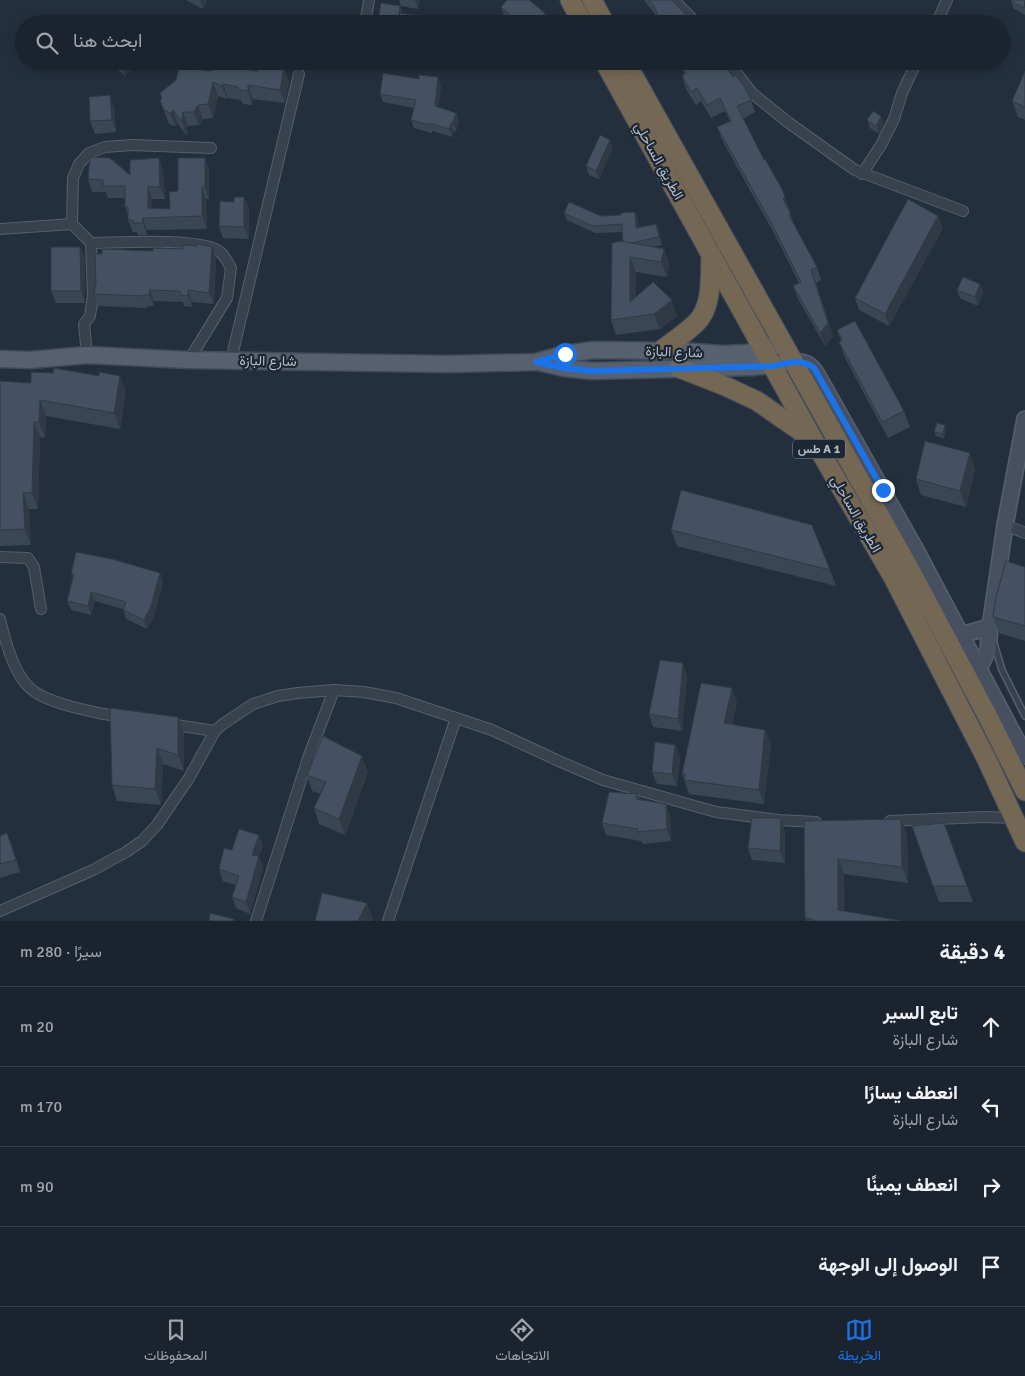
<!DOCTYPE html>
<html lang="ar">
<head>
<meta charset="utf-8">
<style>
  :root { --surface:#1b232e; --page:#282f3a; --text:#f1f3f6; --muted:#a0a4aa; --line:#39404a; --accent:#1a73e8 }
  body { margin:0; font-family:Signika,Vazirmatn,sans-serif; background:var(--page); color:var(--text); direction:rtl }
  .stop { position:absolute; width:15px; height:15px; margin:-11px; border:4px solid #1a73e8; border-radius:50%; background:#fff }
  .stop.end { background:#1a73e8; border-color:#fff; box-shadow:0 1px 5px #0008 }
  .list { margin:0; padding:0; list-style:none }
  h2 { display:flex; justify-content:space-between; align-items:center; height:65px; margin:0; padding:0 20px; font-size:21px }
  h2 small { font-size:16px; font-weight:400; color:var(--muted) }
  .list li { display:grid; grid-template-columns:32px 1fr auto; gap:15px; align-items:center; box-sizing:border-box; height:80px; padding:0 20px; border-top:1px solid var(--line) }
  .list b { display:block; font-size:19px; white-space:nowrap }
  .list p { margin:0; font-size:16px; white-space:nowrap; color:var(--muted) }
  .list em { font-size:16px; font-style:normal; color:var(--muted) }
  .icon { flex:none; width:28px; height:28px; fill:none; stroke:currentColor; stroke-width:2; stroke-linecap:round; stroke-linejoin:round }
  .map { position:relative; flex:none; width:1025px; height:921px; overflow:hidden; direction:ltr }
  .search { position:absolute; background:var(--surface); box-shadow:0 2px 8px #0003; left:15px; right:15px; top:15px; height:55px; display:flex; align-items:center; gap:12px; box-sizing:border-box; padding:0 18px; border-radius:28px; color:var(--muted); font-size:19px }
  .sheet { height:385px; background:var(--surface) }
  nav { display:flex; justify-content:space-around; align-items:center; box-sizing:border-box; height:70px; border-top:1px solid var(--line); background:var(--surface); font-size:14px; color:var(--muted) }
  nav a { display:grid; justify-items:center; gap:2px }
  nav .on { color:var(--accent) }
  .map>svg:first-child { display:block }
</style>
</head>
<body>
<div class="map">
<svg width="1025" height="921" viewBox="0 0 1025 921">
  <rect width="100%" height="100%" fill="#242f3e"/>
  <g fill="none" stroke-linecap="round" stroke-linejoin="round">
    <defs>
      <polyline id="lane" points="994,643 1002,670 1025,716"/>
      <g id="street">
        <polyline points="674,0 697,24"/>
        <polyline points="365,24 369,0"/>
        <polyline points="936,24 947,0"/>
        <polyline points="727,61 753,94 789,123 855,170 963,211"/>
        <polyline points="862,174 881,145 894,119 902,93 917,61"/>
        <polyline points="0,229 72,224"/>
        <path d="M91,243C116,243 204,237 220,252C225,256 228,263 231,268L227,298L189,360"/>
        <polyline points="87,355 84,324 90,316 93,296 91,243 72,224 73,178 79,164 89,153 105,147 132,145 211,148"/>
        <polyline points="231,360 299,74"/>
        <polyline points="1005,525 1025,533"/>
        <polyline points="0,557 28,558 34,567 41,609"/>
        <path d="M0,619C5,641 14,675 31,689C48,704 100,714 122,717"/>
        <polyline points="169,724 215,731"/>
        <polyline points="890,821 984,817 1014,818"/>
        <polyline points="0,911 93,870 126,852 142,841 157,825 189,778 215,731 223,724 253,704 278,696 298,693 334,690 364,692 396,698 492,730 561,762 603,780 716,812 779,820 816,822"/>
        <polyline points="256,921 308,758 334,690"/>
        <polyline points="388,921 456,718"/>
      </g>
      <g id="secondary">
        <path d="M793,362C806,361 812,365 818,376L916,550L1025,756"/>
        <polyline points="961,635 990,627"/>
        <polyline points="979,669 988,650 990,627 1005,525 1025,419"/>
      </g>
      <g id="primary">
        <polyline points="0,359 30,360 87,355 189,360 448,364 536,362 565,354 594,350 683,351 722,354 747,353 775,346"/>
        <polyline points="538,362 564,368 592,371 752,367 782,364"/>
      </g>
      <g id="highway">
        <polyline points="570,0 583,24"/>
        <polyline points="592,0 605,24"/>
        <polyline points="604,61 814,441 893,577 986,758 1025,842"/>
        <polyline points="625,61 910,570 987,715 1025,791"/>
        <path d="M662,350C673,341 686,333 696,323C713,307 710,276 711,254"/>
        <polyline points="679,368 725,386 757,401 809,437"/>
      </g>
    </defs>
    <!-- lane casing -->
    <use href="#lane" stroke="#565f6c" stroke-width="8"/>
    <!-- street casing -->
    <use href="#street" stroke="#565f6c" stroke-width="12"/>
    <!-- secondary casing -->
    <use href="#secondary" stroke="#565f6c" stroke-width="18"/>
    <!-- primary casing -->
    <use href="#primary" stroke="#414a57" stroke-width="19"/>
    <!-- highway casing -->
    <use href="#highway" stroke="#434c59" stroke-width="21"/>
    <!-- lane -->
    <use href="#lane" stroke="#38414e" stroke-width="5"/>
    <!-- street -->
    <use href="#street" stroke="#38414e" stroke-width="10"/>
    <!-- secondary -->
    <use href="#secondary" stroke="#465061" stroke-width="15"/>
    <!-- primary -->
    <use href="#primary" stroke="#56606e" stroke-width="16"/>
    <!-- highway -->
    <use href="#highway" stroke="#746855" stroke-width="19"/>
  </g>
  <!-- wall -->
  <g fill="#3b4654">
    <polygon points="186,0 207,0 203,9"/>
    <polygon points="399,0 420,0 418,9 401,6"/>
    <polygon points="644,0 672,0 695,24 661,24 657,17"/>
    <polygon points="1025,0 1025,15 1014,9 1011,1"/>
    <polygon points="501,7 545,13 549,24 511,24 505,19"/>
    <polygon points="403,14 456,24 380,24 378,20"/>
    <polygon points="115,61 134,66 125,76 118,70"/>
    <polygon points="680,61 722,61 751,100 755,112 743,119 790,210 789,210 795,227 817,267 821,280 816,283 833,336 825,346 798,299 793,286 799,283 776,237 722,140 717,127 730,122 725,111 711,118 701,101 696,105 686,89 682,76 684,74 682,67 683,66"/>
    <polygon points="239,69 289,81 285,103 253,99 252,105 243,104 241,100 228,98 227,99 218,96 213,118 203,119 199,125 188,126 187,136 178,124 175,126 169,124 160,101 162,98 160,93 211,71"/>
    <polygon points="1025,71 1025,120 1018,117 1012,101"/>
    <polygon points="441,85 438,107 456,113 459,121 456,131 454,131 452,137 432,131 432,133 414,128 411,120 414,108 383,102 380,94"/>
    <polygon points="114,107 116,132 95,134 90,121"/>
    <polygon points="867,120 884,124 879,134 870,128"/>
    <polygon points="613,148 599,179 589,175 586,166"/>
    <polygon points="205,158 209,170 209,199 206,199 207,229 147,230 147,235 138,235 137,232 133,232 128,220 128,215 125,207 125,198 108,198 106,192 92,192 88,179 130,175 163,170 165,199 152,199 152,208 170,209 178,191"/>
    <polygon points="244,197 249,209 249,239 223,238 219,226 234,202"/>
    <polygon points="564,213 638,220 638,227 656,224 659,231 662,245 653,247 664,249 669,264 667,277 636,272 636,297 677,316 660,329 616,335 611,320 623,242 622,232 595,233 567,220"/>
    <polygon points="943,228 889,326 859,310 855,298"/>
    <polygon points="80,247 85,259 85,303 56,303 51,291"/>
    <polygon points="212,247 216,258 214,304 192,302 192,307 184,306 183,302 154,301 154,306 147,306 147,308 98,306 94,294 102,254"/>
    <polygon points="980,284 983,292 978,306 960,298 957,290"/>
    <polygon points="837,330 904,411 910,427 888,438 845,358 839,342 841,341"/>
    <polygon points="0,381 126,391 120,429 46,416 45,438 40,437 38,509 29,509 31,545 0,546"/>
    <polygon points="945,425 946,429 944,438 936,436 934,432"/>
    <polygon points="975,469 966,507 921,495 916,479"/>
    <polygon points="671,530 830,570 836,586 677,546"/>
    <polygon points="1025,567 1025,641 999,633 993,617"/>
    <polygon points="160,573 163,582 154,615 147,629 126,619 123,609 95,601 91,615 71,610 67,601 73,578 71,574"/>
    <polygon points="687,675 682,731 653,727 649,714"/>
    <polygon points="737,702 732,725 765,730 771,744 764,804 689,794 682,774"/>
    <polygon points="178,717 184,733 184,771 163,764 161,805 117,801 112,785"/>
    <polygon points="675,745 680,757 677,786 657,784 652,772"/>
    <polygon points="368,772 345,835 319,824 314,808 321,794 312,791 307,775"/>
    <polygon points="637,794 639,799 666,804 670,816 671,841 643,844 641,841 606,835 602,823"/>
    <polygon points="804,821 907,834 908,883 844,874 844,911 902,921 807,921 805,917"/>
    <polygon points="944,823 973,902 939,902 912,826"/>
    <polygon points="785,831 785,863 752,860 748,848"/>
    <polygon points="259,835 263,846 259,857 263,868 250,914 236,908 232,897 236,885 223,881 219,869 232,850"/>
    <polygon points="0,836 12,845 20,872 0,878"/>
  </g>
  <!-- shaded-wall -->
  <g fill="#303945">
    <polygon points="200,0 207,0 203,9"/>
    <polygon points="415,0 420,0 418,9 415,1"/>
    <polygon points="400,6 403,14 402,24 398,24"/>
    <polygon points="545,13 549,24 536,24"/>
    <polygon points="128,61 132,61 134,66 125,76 122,68"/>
    <polygon points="284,67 289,81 285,103 280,90"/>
    <polygon points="438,77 441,85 438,114 435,106"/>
    <polygon points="213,82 218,96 213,118 208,104"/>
    <polygon points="223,84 228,98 227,99 222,86"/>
    <polygon points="248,85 253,99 252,105 248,91"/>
    <polygon points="110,95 114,107 116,132 112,120"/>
    <polygon points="198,105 203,119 199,125 194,112"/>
    <polygon points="173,110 178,124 175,126 170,113"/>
    <polygon points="183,112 188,126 187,136 182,122"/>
    <polygon points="456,113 459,121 456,131 453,123"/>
    <polygon points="881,116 884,124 879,134 876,126"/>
    <polygon points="451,123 454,131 452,137 449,129"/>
    <polygon points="610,140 613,148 599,179 596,171"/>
    <polygon points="159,158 163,170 165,199 160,187"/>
    <polygon points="205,158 209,170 209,199 205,187"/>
    <polygon points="148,187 152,199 152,218 148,208"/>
    <polygon points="202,187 206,199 207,229 202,216"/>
    <polygon points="244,197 249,209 249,239 244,227"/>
    <polygon points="785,197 790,210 788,211 783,199"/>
    <polygon points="635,212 638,220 639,235 636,228"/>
    <polygon points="938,216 943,228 889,326 885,314"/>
    <polygon points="143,218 147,230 147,235 143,223"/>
    <polygon points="656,224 659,231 662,245 659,237"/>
    <polygon points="80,247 85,259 85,303 81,291"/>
    <polygon points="212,247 216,258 214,304 209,293"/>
    <polygon points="664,249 669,264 667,277 661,262"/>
    <polygon points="630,257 636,272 636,317 630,302"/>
    <polygon points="811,270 833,336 825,346 820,333"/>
    <polygon points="980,284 983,292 978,306 975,297"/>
    <polygon points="150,290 154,301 154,306 149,295"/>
    <polygon points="188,290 192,302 192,307 188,296"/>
    <polygon points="672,300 677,316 660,329 654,314"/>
    <polygon points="120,376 126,391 120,429 114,413"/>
    <polygon points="40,400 46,416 45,438 39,422"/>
    <polygon points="34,422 40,437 38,509 32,493"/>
    <polygon points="945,425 946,429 944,438 943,434"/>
    <polygon points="970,453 975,469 966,507 960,491"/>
    <polygon points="23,493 29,509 31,545 25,529"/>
    <polygon points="160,573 163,582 154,615 147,629 144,620"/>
    <polygon points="91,592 95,601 91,615 88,606"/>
    <polygon points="683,663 687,675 682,731 678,719"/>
    <polygon points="732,688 737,702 729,737 724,723"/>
    <polygon points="178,717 184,733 184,771 178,755"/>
    <polygon points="765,730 771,744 764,804 759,790"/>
    <polygon points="675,745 680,757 677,786 672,774"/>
    <polygon points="157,748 163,764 161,805 155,789"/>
    <polygon points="362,756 368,772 345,835 339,819"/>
    <polygon points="666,804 670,816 671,841 667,829"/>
    <polygon points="781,818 785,831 785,863 780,851"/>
    <polygon points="901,819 907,834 908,883 902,867"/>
    <polygon points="7,833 12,845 20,872"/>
    <polygon points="259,835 263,846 259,857 263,868 250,914 246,902 252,855"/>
    <polygon points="838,859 844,874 843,921 838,910"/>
    <polygon points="367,903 373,919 372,921 358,921"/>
  </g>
  <!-- building -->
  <g fill="#455162" stroke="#303945">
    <polygon points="507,0 529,0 545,13 536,24 521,24 501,7"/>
    <polygon points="649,0 672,0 695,24 663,24 653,5"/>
    <polygon points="1011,0 1025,0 1024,8 1011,1"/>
    <polygon points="381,3 400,6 398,23 378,20"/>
    <polygon points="399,13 436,18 456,24 401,24"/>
    <polygon points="115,61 128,61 122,68"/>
    <polygon points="215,61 220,61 239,69 257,71 258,63 284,67 280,90 248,85 248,91 238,90 238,87 223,84 222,86 213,82 208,104 198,105 194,112 183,112 182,122 173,110 170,113 164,110 160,101 162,98 160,93 176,80 179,67 211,71"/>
    <polygon points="682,61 722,61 733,77 735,75 744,86 751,100 737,106 764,160 765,159 782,189 785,197 783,199 791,214 789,215 817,267 811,270 828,323 820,333 793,286 801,282 772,224 717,127 731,121 720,98 707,105 697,88 691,92 682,76 686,73 682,67 684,65"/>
    <polygon points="1025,71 1025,107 1012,101"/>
    <polygon points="383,73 419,79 419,75 438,77 435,106 456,113 453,123 451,123 449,129 429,123 429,125 411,120 416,100 380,94"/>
    <polygon points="110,95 112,120 90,121 89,97"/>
    <polygon points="873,111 881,116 876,126 867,120"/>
    <polygon points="600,135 610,140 596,171 586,166"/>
    <polygon points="90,157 110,158 130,175 130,160 159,158 160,187 148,187 148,208 170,209 169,192 178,191 178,158 205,158 205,187 202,187 202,216 143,218 143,223 134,223 133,220 128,220 128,207 125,207 125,186 103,186 103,180 88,179"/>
    <polygon points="234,197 244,197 244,227 219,226 220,201 234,202"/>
    <polygon points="908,199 938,216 885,314 855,298"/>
    <polygon points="569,202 601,216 621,215 621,213 635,212 636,228 656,224 659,237 631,243 623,242 622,224 593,226 564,213"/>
    <polygon points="621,241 664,249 661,262 630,257 630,302 653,282 672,300 654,314 611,320 612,243"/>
    <polygon points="197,244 212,247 209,293 188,290 188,296 180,295 180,291 150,290 149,295 143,295 143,296 94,294 96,284 95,254 102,254 102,249 153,251 153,248 183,249 183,245 197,246"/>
    <polygon points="51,247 80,247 81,291 51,291"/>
    <polygon points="963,277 980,284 975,297 957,290"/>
    <polygon points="855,321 904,411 882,422 839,342 842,340 837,330"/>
    <polygon points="54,368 99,376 99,372 120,376 114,413 40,400 39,422 34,422 32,493 23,493 25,529 0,530 0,381 31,383 31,372 53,373"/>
    <polygon points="937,423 945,425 943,434 934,432"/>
    <polygon points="925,441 970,453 960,491 916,479"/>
    <polygon points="681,490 812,525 830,570 671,530"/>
    <polygon points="76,552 112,559 160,573 151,606 144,620 123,610 126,602 91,592 88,606 67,601 74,574 71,574"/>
    <polygon points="1006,561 1025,567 1025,626 993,617 996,597"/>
    <polygon points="660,660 683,663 678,719 649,714"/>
    <polygon points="701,683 732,688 724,723 765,730 759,790 684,780 685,774 682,774"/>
    <polygon points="110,708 178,717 178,755 157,748 155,789 112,785"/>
    <polygon points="323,736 362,756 339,819 314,808 326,782 307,775"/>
    <polygon points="655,742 675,745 672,774 652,772"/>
    <polygon points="609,792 637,794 636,799 666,804 667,829 638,832 638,829 602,823"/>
    <polygon points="752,818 781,818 780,851 748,848"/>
    <polygon points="901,819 902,867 838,859 838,910 902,921 816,921 805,917 804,821"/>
    <polygon points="944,823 967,886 933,886 912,826"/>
    <polygon points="239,829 259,835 252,855 259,856 246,902 232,897 239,876 219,869 224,848 232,850"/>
    <polygon points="7,833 16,860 0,864 0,836"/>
    <polygon points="322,893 367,903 358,921 315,921"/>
    <polygon points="210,913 234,919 233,921 209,921"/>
  </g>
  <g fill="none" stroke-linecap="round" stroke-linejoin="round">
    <!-- route -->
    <path stroke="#1a73e8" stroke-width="6" d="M565,354L536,362L564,368L592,371L773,366C788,363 801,358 814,368L883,490"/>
  </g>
  <g text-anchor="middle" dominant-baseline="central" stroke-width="4.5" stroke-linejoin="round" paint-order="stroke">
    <!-- shield labels -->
    <rect fill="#1d2633" stroke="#878f9c" stroke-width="1" x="793" y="439.5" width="52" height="19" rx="4"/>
    <g font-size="12" font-weight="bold" fill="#b4bcc9">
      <text x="819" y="449">طس A 1</text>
    </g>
    <!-- street labels -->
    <g font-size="14" fill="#b4bcc9" stroke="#1d2633">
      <text transform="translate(659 161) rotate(61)">الطريق الساحلي</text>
      <text transform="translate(674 352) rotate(2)">شارع البازة</text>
      <text transform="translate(268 361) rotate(1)">شارع البازة</text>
      <text transform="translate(856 514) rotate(60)">الطريق الساحلي</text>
    </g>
  </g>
</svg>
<div class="stop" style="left:565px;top:354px"></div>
<div class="stop end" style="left:883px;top:490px"></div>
<div class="search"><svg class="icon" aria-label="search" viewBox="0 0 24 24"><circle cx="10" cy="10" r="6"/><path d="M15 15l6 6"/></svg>ابحث هنا</div>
</div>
<section class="sheet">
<h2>4 دقيقة<small>سيرًا · 280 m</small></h2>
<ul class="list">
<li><svg class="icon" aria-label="ahead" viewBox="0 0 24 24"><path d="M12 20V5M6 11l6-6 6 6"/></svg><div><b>تابع السير</b><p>شارع البازة</p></div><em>20 m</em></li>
<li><svg class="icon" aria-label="left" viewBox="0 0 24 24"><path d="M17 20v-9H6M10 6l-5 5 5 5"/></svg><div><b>انعطف يسارًا</b><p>شارع البازة</p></div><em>170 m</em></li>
<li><svg class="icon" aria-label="right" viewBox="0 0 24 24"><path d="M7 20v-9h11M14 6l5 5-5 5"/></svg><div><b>انعطف يمينًا</b></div><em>90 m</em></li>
<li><svg class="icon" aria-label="arrive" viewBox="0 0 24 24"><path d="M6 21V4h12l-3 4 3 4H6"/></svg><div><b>الوصول إلى الوجهة</b></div></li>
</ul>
</section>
<nav>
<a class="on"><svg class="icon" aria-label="map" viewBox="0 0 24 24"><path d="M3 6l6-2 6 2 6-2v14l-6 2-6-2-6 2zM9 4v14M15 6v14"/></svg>الخريطة</a>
<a><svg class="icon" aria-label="directions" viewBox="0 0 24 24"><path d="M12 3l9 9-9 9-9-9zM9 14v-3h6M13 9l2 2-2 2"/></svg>الاتجاهات</a>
<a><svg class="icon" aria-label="saved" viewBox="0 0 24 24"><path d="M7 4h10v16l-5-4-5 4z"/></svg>المحفوظات</a>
</nav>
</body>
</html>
